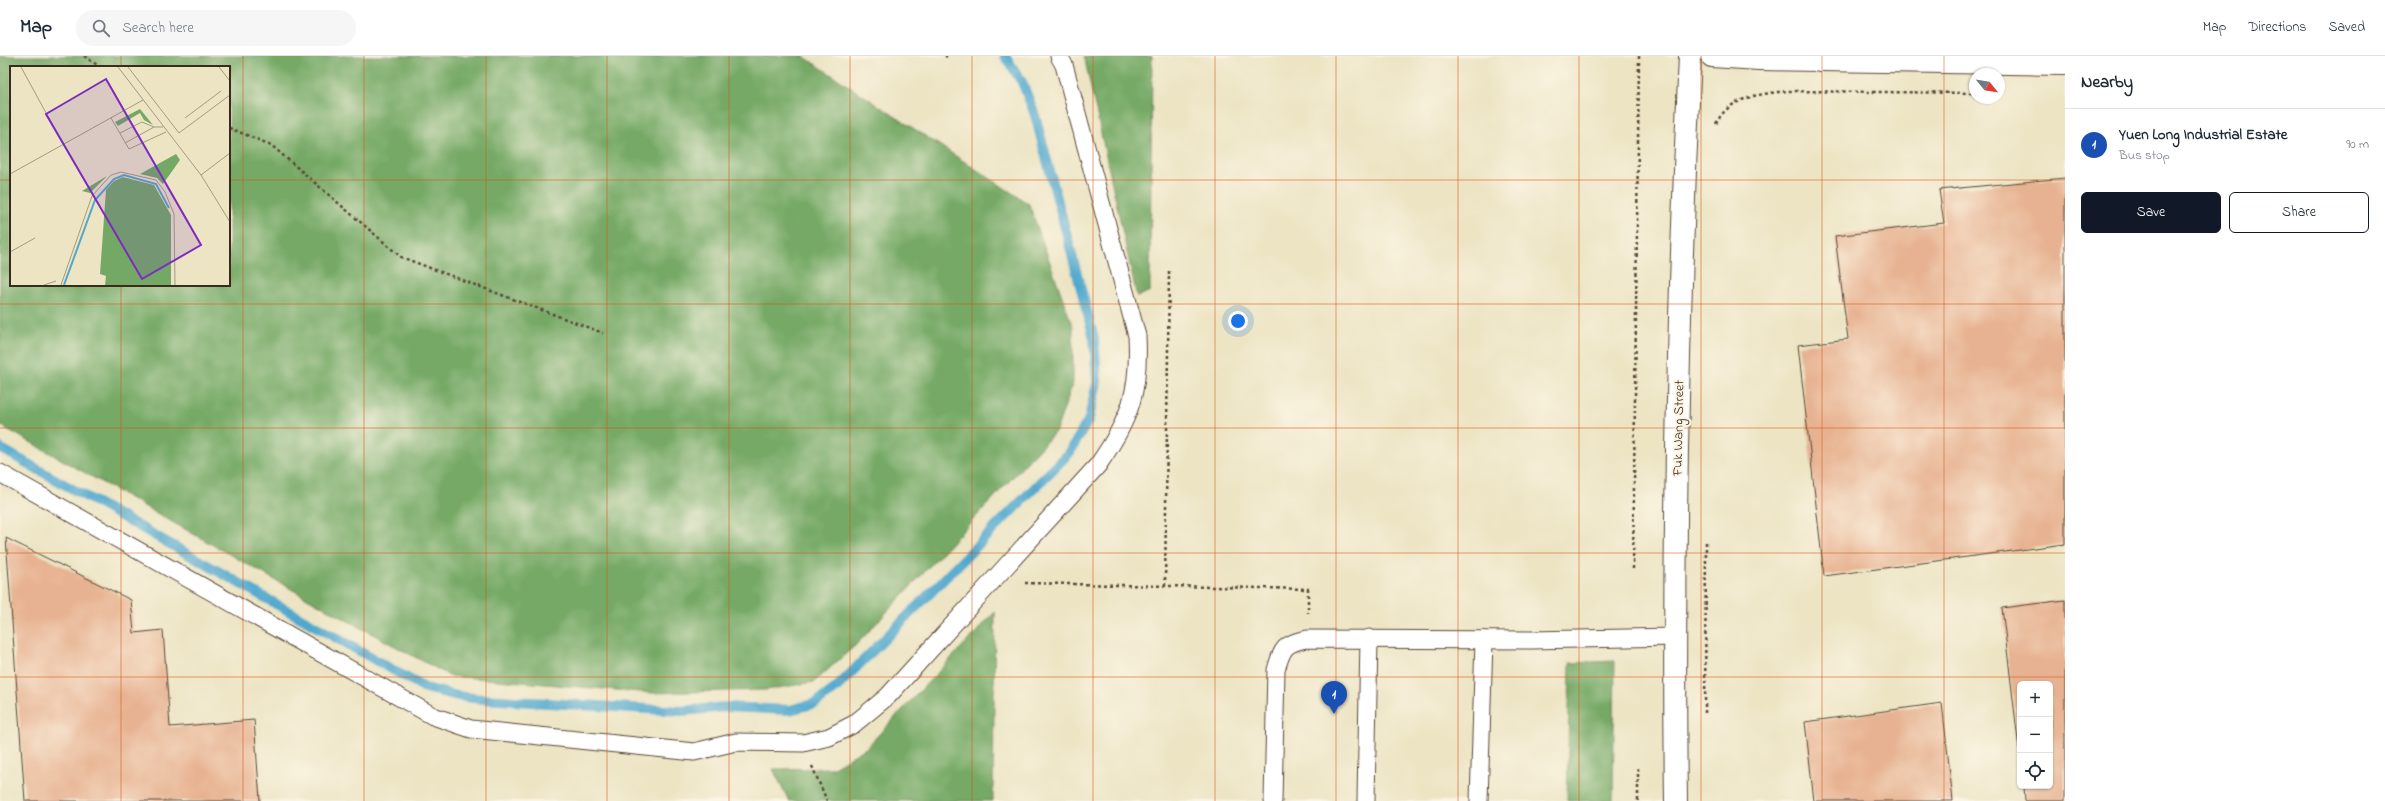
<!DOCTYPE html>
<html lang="en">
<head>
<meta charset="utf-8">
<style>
  :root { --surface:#fff; --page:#f6f6f7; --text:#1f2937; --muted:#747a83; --line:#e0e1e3; --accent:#111827 }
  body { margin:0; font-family:"Indie Flower",sans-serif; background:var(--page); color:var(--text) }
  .controls { position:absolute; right:12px; bottom:12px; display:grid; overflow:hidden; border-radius:6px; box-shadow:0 1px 3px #0004 }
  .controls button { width:36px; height:36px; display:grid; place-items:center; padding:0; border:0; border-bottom:1px solid var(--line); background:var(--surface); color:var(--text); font:20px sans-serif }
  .compass { position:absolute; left:1969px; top:12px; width:36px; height:36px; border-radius:50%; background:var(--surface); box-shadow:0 1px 3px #0004; rotate:120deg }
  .you { position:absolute; left:1238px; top:265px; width:14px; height:14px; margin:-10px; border:3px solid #fff; border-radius:50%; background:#1a73e8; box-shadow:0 0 0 6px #1a73e833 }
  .badge { display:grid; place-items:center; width:26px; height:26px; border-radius:50%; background:var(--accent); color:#fff; font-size:13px; font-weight:700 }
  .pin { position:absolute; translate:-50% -33px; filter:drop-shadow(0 1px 2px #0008) }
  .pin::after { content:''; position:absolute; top:21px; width:14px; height:12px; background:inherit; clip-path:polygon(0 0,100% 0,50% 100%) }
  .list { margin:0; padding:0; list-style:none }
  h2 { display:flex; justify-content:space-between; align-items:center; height:52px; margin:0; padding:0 16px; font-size:17px }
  h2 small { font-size:13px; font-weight:400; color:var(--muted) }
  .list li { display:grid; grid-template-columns:26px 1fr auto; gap:12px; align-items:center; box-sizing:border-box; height:72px; padding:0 16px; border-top:1px solid var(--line) }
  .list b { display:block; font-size:15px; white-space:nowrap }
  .list p { margin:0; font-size:13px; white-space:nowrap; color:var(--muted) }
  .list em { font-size:13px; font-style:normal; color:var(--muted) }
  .actions { display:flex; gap:8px; padding:12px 16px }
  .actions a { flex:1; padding:9px 0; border:1px solid var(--accent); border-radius:6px; text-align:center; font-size:14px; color:var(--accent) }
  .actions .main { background:var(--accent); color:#fff }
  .icon { flex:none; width:22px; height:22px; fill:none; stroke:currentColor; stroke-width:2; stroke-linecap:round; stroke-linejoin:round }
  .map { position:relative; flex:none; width:2065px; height:745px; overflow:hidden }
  header { display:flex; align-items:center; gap:24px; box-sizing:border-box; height:56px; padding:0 20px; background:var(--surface); border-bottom:1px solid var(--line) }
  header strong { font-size:19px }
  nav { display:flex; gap:22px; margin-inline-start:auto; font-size:14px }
  .search { width:280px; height:36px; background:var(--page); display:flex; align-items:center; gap:10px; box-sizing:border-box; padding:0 14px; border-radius:22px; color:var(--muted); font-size:15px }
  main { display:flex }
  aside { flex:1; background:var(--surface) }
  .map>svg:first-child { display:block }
</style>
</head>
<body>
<header>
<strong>Map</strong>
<div class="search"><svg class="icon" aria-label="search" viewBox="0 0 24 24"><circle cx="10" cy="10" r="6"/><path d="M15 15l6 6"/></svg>Search here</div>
<nav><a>Map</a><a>Directions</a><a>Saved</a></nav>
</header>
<main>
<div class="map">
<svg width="2065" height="745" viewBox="0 0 2065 745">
  <rect width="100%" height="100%" fill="#fcf5e5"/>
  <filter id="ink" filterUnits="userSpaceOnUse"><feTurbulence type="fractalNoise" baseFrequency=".025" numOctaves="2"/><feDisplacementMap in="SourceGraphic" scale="8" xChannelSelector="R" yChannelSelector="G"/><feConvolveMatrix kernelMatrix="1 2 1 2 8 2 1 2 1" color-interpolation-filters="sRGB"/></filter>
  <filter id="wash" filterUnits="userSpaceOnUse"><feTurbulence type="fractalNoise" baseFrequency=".012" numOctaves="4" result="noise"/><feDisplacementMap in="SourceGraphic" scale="16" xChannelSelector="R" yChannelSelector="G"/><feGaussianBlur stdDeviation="0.9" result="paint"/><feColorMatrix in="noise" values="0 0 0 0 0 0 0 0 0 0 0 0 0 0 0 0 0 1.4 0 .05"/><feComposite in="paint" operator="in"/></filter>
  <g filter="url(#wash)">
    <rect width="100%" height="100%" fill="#ece4c3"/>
    <!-- forest -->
    <g fill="#74a965" stroke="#586a42" fill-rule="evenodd">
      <path d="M0,0H803L1029,148L1073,271V327L1056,375L857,588L814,626L766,634L652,637L450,620L332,556L0,369ZM11,11H229V229H11Z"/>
      <polygon points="1084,0 1152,0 1150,235 1137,241"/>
      <polygon points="995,556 993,745 789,745 773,713 832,712 866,692"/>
      <polygon points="1615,605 1613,745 1567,745 1570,607"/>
    </g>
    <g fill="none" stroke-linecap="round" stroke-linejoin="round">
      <!-- stream -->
      <polyline stroke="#51a8ce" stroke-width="10" points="0,392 425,632 458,640 482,643 682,655 726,651 790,654 816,647 836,632 1070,396 1089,363 1097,326 1094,282 1035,59 1022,26 1005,0"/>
    </g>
    <g id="blocks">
      <!-- building -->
      <g fill="#e7b291">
        <polygon points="2065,122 2065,488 1824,520 1798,289 1848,283 1835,180 1944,167 1939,134"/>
        <polygon points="6,482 131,544 134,577 163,574 170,671 254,664 260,745 25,745"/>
        <polygon points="2065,544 2065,745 2025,745 2024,730 2050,730 2050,628 2020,628 2019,693 2002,552"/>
        <polygon points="1942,647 1953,745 1814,745 1805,666"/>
      </g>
    </g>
  </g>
  <g filter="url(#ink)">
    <use href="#blocks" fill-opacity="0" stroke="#564637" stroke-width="1"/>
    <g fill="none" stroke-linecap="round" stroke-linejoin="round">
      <defs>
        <g id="service">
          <path d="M0,417L433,660L471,673L694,696L736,686L803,687L829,681L854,668L888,640L1098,409C1130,363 1140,336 1137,280L1064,9L1059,0"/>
          <path d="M1273,745L1276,614C1282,593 1284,587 1307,583L1531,584L1674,581"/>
          <polyline points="1366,745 1369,582"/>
          <polyline points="1479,745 1484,584"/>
        </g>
        <g id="minor">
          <polyline points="1712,0 1759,3 2065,8"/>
          <path d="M1676,745C1673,497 1678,248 1690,0"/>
        </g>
      </defs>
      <!-- service casing -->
      <use href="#service" stroke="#564637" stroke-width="19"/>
      <!-- minor casing -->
      <use href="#minor" stroke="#564637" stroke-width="24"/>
      <!-- path -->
      <g stroke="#564637" stroke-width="2.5" stroke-dasharray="3 3" stroke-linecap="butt">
        <polyline points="84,0 100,11"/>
        <polyline points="945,0 947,1"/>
        <path d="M1716,68C1728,41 1760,38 1787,35L1975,37"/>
        <polyline points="229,72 271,89 401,201 603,277"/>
        <polyline points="1633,513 1639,0"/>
        <polyline points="1025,527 1308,533 1308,557"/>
        <polyline points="1165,530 1169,215"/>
        <polyline points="1705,657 1706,486"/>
        <polyline points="812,710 827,745"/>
        <polyline points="1638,745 1638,710"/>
      </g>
      <!-- service -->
      <use href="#service" stroke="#fff" stroke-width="17"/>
      <!-- minor -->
      <use href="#minor" stroke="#fff" stroke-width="22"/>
    </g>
  </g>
  <!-- grid -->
  <path fill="none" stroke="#d7540e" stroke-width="1" stroke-opacity="0.55" d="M121,0V11M243,0V745M364,0V745M486,0V745M607,0V745M729,0V745M850,0V745M972,0V745M1093,0V745M1215,0V745M1336,0V745M1458,0V745M1579,0V745M1701,0V745M1822,0V745M1944,0V745M0,124H11M229,124H2065M121,229V745M0,248H2065M0,372H2065M0,497H2065M0,621H2065"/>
  <g text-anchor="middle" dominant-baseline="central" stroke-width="4" stroke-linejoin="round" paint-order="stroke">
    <!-- street labels -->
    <g font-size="14" fill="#3b2a1e" stroke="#fcf5e5">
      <text transform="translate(1679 372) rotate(-89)">Fuk Wang Street</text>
    </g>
  </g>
  <!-- overview -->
  <g transform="translate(10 10)">
    <rect width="220" height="220" fill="#ece4c3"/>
    <path d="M130,43L143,59L134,54L130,47L108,60L105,56ZM166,88L170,94L153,118L147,112L130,108ZM97,110L80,127L72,125ZM113,111L144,119L161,149V219H95L96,210L90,208L96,124L104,115Z" fill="#74a965"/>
    <path fill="none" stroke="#51a8ce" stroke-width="2" d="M54,219L85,134L104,113L114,109L146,118L159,142"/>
    <path fill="none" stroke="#a59a81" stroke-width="1" d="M11,1L53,78M108,1L191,109L220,156M118,1L169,67L220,29M209,1L220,15M101,52L119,83L156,66M175,52L211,25M110,67L132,56L144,61H153M115,77L144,61M0,108L133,34M191,109L220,87M0,186L25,172M34,219L46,215M51,219L82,130L101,109L111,106L146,114L155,126L164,148L165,219"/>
    <path fill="#7b2cbf" fill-opacity="0.15" stroke="#7b2cbf" stroke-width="2" d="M96,13L191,179L132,213L36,48Z"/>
    <rect width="220" height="220" fill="none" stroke="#3b2a1e" stroke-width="2"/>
  </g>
</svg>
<div class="controls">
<button>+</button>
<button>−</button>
<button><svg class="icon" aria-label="locate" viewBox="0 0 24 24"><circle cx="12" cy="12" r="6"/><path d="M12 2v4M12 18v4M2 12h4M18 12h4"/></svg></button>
</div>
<svg class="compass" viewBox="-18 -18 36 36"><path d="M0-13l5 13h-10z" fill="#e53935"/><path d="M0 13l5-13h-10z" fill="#747a83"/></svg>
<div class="you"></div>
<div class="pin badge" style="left:1334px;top:658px;background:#1a4fb4">1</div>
</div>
<aside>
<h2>Nearby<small></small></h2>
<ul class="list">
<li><span class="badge" style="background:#1a4fb4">1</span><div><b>Yuen Long Industrial Estate</b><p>Bus stop</p></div><em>90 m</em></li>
</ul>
<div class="actions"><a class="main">Save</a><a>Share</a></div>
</aside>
</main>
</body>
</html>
